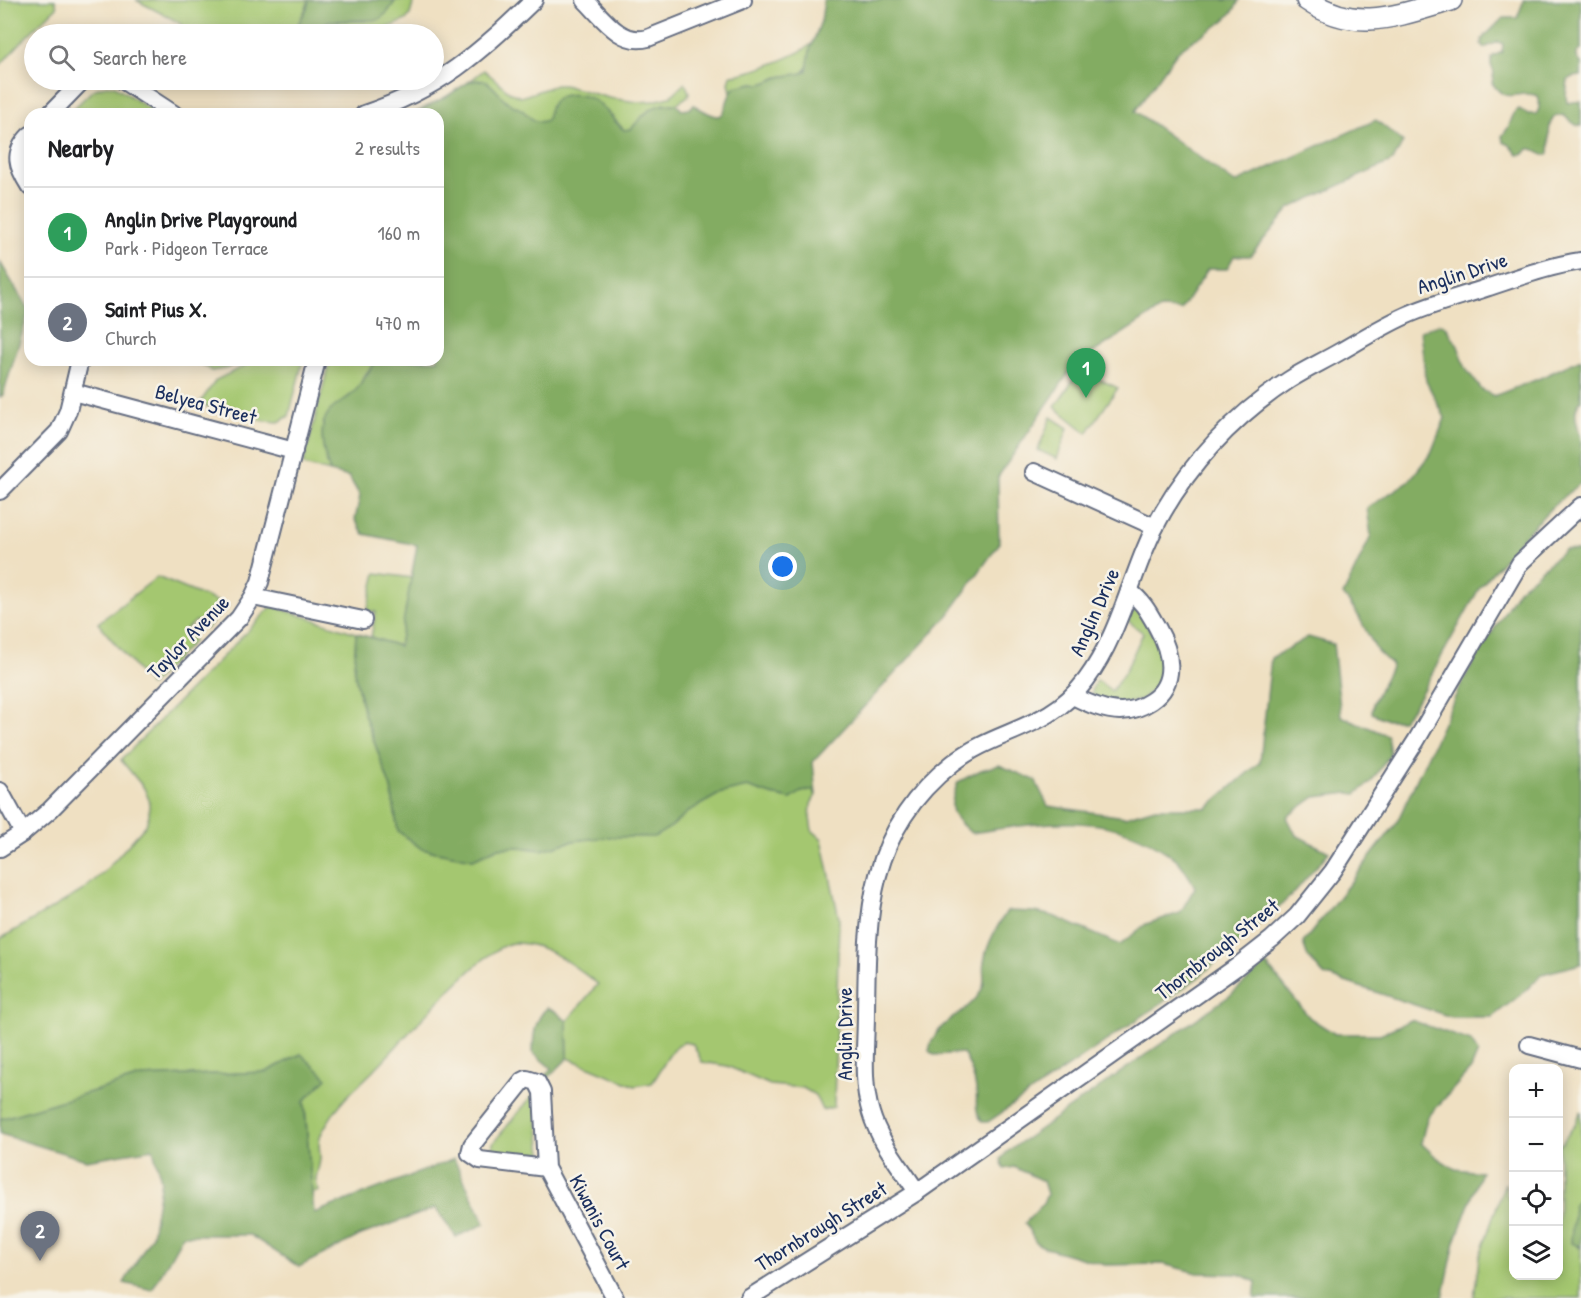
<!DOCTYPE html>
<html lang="en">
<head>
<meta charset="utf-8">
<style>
  :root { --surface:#fff; --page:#f2f2f2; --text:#202124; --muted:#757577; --line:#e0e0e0; --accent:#2563eb }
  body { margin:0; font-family:"Patrick Hand",sans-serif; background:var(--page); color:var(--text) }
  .controls { position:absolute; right:18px; bottom:18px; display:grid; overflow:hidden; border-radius:12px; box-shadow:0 3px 15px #0003 }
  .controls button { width:54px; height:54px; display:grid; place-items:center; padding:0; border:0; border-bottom:2px solid var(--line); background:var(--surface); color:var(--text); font:30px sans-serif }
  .you { position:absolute; left:783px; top:567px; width:21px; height:21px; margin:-15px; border:4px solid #fff; border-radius:50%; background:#1a73e8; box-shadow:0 0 0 9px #1a73e833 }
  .badge { display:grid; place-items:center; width:39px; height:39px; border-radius:50%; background:var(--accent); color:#fff; font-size:20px; font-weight:700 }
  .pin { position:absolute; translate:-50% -50px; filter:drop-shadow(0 2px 3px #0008) }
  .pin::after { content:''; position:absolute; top:32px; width:21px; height:18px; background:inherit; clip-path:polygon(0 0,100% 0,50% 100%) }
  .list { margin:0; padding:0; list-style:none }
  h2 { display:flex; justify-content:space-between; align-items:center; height:78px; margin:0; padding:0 24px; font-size:26px }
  h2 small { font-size:20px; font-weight:400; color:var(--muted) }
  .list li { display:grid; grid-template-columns:39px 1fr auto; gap:18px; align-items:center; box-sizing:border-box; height:90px; padding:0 24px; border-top:2px solid var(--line) }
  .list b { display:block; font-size:22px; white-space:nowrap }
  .list p { margin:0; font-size:20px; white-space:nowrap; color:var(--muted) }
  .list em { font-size:20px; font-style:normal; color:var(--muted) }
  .icon { flex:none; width:33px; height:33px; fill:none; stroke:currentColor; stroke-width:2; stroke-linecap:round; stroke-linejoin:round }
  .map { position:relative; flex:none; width:1581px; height:1298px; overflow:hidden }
  .search { position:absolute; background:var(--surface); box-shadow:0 3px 15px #0003; left:24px; top:24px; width:420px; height:66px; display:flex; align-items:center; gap:15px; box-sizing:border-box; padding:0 21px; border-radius:33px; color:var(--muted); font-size:22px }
  .panel { position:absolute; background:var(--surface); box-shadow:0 3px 15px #0003; left:24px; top:108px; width:420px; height:258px; border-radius:18px }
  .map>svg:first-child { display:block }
</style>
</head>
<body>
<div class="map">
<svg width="1581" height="1298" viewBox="0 0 1581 1298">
  <rect width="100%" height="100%" fill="#f7f3e8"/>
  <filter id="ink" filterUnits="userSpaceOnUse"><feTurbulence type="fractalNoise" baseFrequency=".0167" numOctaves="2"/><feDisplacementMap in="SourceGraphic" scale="12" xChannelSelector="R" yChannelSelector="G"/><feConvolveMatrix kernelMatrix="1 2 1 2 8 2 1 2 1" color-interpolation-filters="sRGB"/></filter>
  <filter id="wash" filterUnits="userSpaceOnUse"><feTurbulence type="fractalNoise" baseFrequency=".008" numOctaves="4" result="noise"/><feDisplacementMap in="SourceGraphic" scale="24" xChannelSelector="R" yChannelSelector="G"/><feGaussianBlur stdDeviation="1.35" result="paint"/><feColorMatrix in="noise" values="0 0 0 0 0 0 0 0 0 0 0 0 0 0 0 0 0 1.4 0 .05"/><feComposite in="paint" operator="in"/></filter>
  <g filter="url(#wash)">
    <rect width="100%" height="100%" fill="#efe0c2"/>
    <!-- green -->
    <g fill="#a4c770" stroke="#607b67" stroke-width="1.5">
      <polygon points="0,0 55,0 57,7 28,35 0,65"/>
      <path d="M136,0H309C306,12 296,22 297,34H194L176,21Z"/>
      <polygon points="396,0 414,0 410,15 406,20 374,34 313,34 328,21 365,21 387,13"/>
      <path d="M814,42C809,52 811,66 803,73L779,77L762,84L753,83L735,87L731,92L729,83L731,75C750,74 800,55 814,42Z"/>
      <polygon points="484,70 511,93 521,97 556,85 564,85 609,98 638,102 653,101 670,97 685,83 689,92 688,96 676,104 663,104 644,114 631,129 624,130 608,112 541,122 533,121 522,110 507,103 478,80 470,81"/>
      <polygon points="105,86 115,86 157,114 68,114 93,90"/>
      <polygon points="196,360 244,360 228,368 212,371"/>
      <polygon points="256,360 303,360 289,416 279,422 265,421 199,404 216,380"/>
      <polygon points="330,360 374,360 374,364 364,376 357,390 329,412 323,442 326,460 330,472 303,465"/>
      <polygon points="1080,370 1118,388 1087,433 1055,407"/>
      <polygon points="1051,417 1068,428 1057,459 1038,450"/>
      <polygon points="376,573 412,578 399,646 371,637 376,612 367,611"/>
      <polygon points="157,577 228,606 206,629 196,621 185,630 194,641 150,686 98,623"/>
      <path d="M272,606L356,633L354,671L364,714L391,788L398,831L422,849L473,859L497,848L518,847L542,850L573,841L671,827L689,811L721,793L747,787L771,795L791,799L801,792L813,790L816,795L811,804L810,818L812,830L822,839L839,918L834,1107L822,1110L815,1095L803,1088L770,1085L727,1066L702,1062L693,1044L683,1042C666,1053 664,1067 652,1083L635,1086L568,1058L567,1021L598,984C575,967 545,941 513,943C484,945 400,1044 376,1068C359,1086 340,1100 328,1122C325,1127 321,1133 320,1138C318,1144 320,1151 320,1157C320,1170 312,1178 319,1191L312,1194L301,1054L266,1072L141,1077L0,1119V939L82,891L104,872L146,825L149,815V800L144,788L121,760Z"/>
      <polygon points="1137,609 1159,645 1163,668 1156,686 1141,700 1120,705 1097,699 1092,693 1093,687 1097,680 1112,691 1126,670 1143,633 1128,621 1133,610"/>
      <polygon points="532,1096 535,1096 542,1153 505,1156 496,1154 492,1149 493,1143"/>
      <polygon points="1581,1111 1581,1198 1573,1204 1577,1247 1581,1248 1581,1298 1474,1298 1479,1258 1505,1183 1507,1196 1510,1199 1513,1195 1514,1276 1558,1276 1559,1144 1562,1143 1575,1124"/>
    </g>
    <!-- forest -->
    <g fill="#83ac62" stroke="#4f6e60" stroke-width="1.5">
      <polygon points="309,0 396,0 387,13 378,20 328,21 313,34 297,34 296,28 307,8"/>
      <path d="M824,0H1239C1230,26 1197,34 1177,52L1135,111L1235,183L1376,120L1403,142L1393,161L1290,208L1250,256H1234L1227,269H1208L1181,310L1160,309L1074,365L998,477L999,544L946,618L813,762L816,795L813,790L801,792L791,799L771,795L747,787L721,793L689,811L671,827L654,837H609L573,841L542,850L518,847L497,848L473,859L422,849L398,831L391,788L364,714L354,671L356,633L399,646L417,545L364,534L355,520L360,496L349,477L330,472C324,455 316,428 329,412C336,404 348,399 355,391C361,385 367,373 374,364V360H438V114H413L447,96L470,81L484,80C495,86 499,96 509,103C513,106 518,107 522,110C532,118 534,125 547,120C548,114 549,107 553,102C562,90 586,94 597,102C608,110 614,122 624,130L631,129C648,111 649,104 676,104L682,110L689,109L694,105C735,131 718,105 735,87L753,83L762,84L779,77L803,73L807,70L810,50L821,21Z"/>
      <path d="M1524,0H1581V50L1577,53V58L1581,63V76L1572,77L1568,80L1566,96L1567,103L1581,101V126L1576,125L1563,115L1554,117C1546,128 1551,140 1549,153L1547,155H1543L1533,149H1528L1524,154L1518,155L1510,145L1503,142L1502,136L1508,128L1514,113L1519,109L1528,114H1536C1540,110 1540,101 1538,96C1516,88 1509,107 1492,83L1494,72C1491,66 1489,62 1493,56L1502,52L1503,44L1498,42L1484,48L1481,44L1482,39L1503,18H1517Z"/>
      <polygon points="0,262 29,311 3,395 0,397"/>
      <path d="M1439,324L1445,325L1458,346L1466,369L1482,390L1494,396L1538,379L1581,359V400C1570,412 1579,427 1581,440C1581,454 1581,469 1581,483L1552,507L1523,537L1480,587L1414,706L1402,720H1387L1372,713L1373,703L1392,665L1377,651L1355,610L1343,595L1371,536L1367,508L1409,481L1431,453L1445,418L1426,381L1420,331Z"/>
      <polygon points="1564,550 1581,551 1581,964 1542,974 1524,992 1492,1017 1451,1017 1324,975 1308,957 1303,943 1396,824 1463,680 1518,590"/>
      <path d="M1308,637L1333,644L1341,716L1387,735L1390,754L1371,782L1356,794L1349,793L1315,797L1287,817L1296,835L1329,852L1292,895L1198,978L988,1122H982C973,1106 978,1105 976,1089C974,1075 970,1065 963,1053L934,1055L929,1051C935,1018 969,1016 982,989C986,982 982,970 984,962C987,943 997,927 1007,911L1035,912L1053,916L1120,945L1146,924L1180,913L1195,887C1190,878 1184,867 1177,860C1172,855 1164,851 1158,847C1100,810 1034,824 971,833C949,814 948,809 958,782L981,770L999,765L1035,780L1048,806L1125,817L1155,808H1207L1260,762L1271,658Z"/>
      <polygon points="1266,964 1310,1018 1335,1034 1380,1034 1411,1020 1471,1041 1478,1052 1471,1069 1427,1118 1421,1143 1436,1157 1455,1169 1481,1172 1455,1242 1443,1298 1254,1298 1256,1282 1239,1274 1197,1273 1163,1264 1105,1265 1046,1248 1036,1243 1025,1223 1043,1204 1047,1194 1043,1181 1014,1167 1004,1169 1001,1159 1007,1152 1232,994"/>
      <path d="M547,1008L555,1011L567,1021L568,1058L545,1081L543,1079L551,1068L533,1053C533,1039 534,1019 547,1008Z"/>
      <polygon points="301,1054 327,1078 304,1101 314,1213 454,1159 485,1224 456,1237 436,1208 361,1235 299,1267 250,1235 183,1235 152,1290 124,1283 152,1235 161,1180 153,1149 86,1160 0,1134 0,1119 141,1077 266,1072"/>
      <path d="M1581,1198V1247L1571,1243C1571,1229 1575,1217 1573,1204Z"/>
    </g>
  </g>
  <g filter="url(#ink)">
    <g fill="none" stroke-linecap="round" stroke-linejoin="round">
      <defs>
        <g id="minor">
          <path d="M585,0C602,17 621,46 648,38L743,0"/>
          <polyline points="122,80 174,114"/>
          <polyline points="50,114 83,80"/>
          <path d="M364,114C440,89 478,54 534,0"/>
          <path d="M30,135C12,153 17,167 30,187"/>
          <polyline points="73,392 294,451"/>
          <polyline points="1034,472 1155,527"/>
          <polyline points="0,491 59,431 68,411 80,360"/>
          <polyline points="253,597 363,620"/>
          <path d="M1073,696C1087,703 1104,711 1121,711C1132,711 1142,707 1151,701C1178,683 1171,652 1157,627C1149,613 1143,601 1129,591"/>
          <polyline points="0,791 23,833"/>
          <polyline points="0,848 23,833 50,810 239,618 253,597 260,582 317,360"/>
          <polyline points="1529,1045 1581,1059"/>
          <polyline points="546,1168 480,1160 470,1153 472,1145 523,1081 527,1079 537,1082 542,1092 546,1168 615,1298"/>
          <path d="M917,1192C901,1167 879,1141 871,1113C861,1081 866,1046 866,1014C867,914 867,831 953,763C998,728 1048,731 1086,680C1123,630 1132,566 1163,512C1194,459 1237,414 1289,380C1306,369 1324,361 1341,351C1362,339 1383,326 1405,316C1431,304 1459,297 1486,288C1517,278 1548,266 1581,261"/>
          <polyline points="749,1298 917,1192 1235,968 1272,939 1297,916 1333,871 1416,741 1520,563 1581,506"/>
        </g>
        <path id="tertiary" d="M1307,0C1356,34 1399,15 1451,0"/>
      </defs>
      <!-- minor casing -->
      <use href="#minor" stroke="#656d81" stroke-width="20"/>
      <!-- tertiary casing -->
      <use href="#tertiary" stroke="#656d81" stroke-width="24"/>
      <!-- minor -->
      <use href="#minor" stroke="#fff" stroke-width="16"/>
      <!-- tertiary -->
      <use href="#tertiary" stroke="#fff" stroke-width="21"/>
    </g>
  </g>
  <g text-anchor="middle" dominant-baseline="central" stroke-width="5" stroke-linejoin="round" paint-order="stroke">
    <!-- street labels -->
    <g font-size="21" fill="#1b2f5e" stroke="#f7f3e8">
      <text transform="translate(1462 273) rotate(-18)">Anglin Drive</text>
      <text transform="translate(206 404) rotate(15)">Belyea Street</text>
      <text transform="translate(1094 612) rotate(-66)">Anglin Drive</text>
      <text transform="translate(188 637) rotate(-46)">Taylor Avenue</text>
      <text transform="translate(1217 949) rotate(-38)">Thornbrough Street</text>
      <text transform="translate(844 1034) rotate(-90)">Anglin Drive</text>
      <text transform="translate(600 1222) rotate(62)">Kiwanis Court</text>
      <text transform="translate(821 1226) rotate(-32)">Thornbrough Street</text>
    </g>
  </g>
</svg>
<div class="controls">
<button>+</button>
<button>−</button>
<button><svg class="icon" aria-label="locate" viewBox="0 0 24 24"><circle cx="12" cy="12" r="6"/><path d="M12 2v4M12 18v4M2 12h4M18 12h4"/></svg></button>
<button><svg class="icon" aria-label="layers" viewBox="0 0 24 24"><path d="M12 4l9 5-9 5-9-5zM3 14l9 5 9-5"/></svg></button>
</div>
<div class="you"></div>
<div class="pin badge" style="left:1086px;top:398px;background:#2e9e5b">1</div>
<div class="pin badge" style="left:40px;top:1261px;background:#6b7280">2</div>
<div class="search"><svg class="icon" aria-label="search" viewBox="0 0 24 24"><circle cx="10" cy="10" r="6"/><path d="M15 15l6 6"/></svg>Search here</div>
<section class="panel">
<h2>Nearby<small>2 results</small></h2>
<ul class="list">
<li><span class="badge" style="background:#2e9e5b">1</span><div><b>Anglin Drive Playground</b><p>Park · Pidgeon Terrace</p></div><em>160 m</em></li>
<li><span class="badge" style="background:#6b7280">2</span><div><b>Saint Pius X.</b><p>Church</p></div><em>470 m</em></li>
</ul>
</section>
</div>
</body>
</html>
